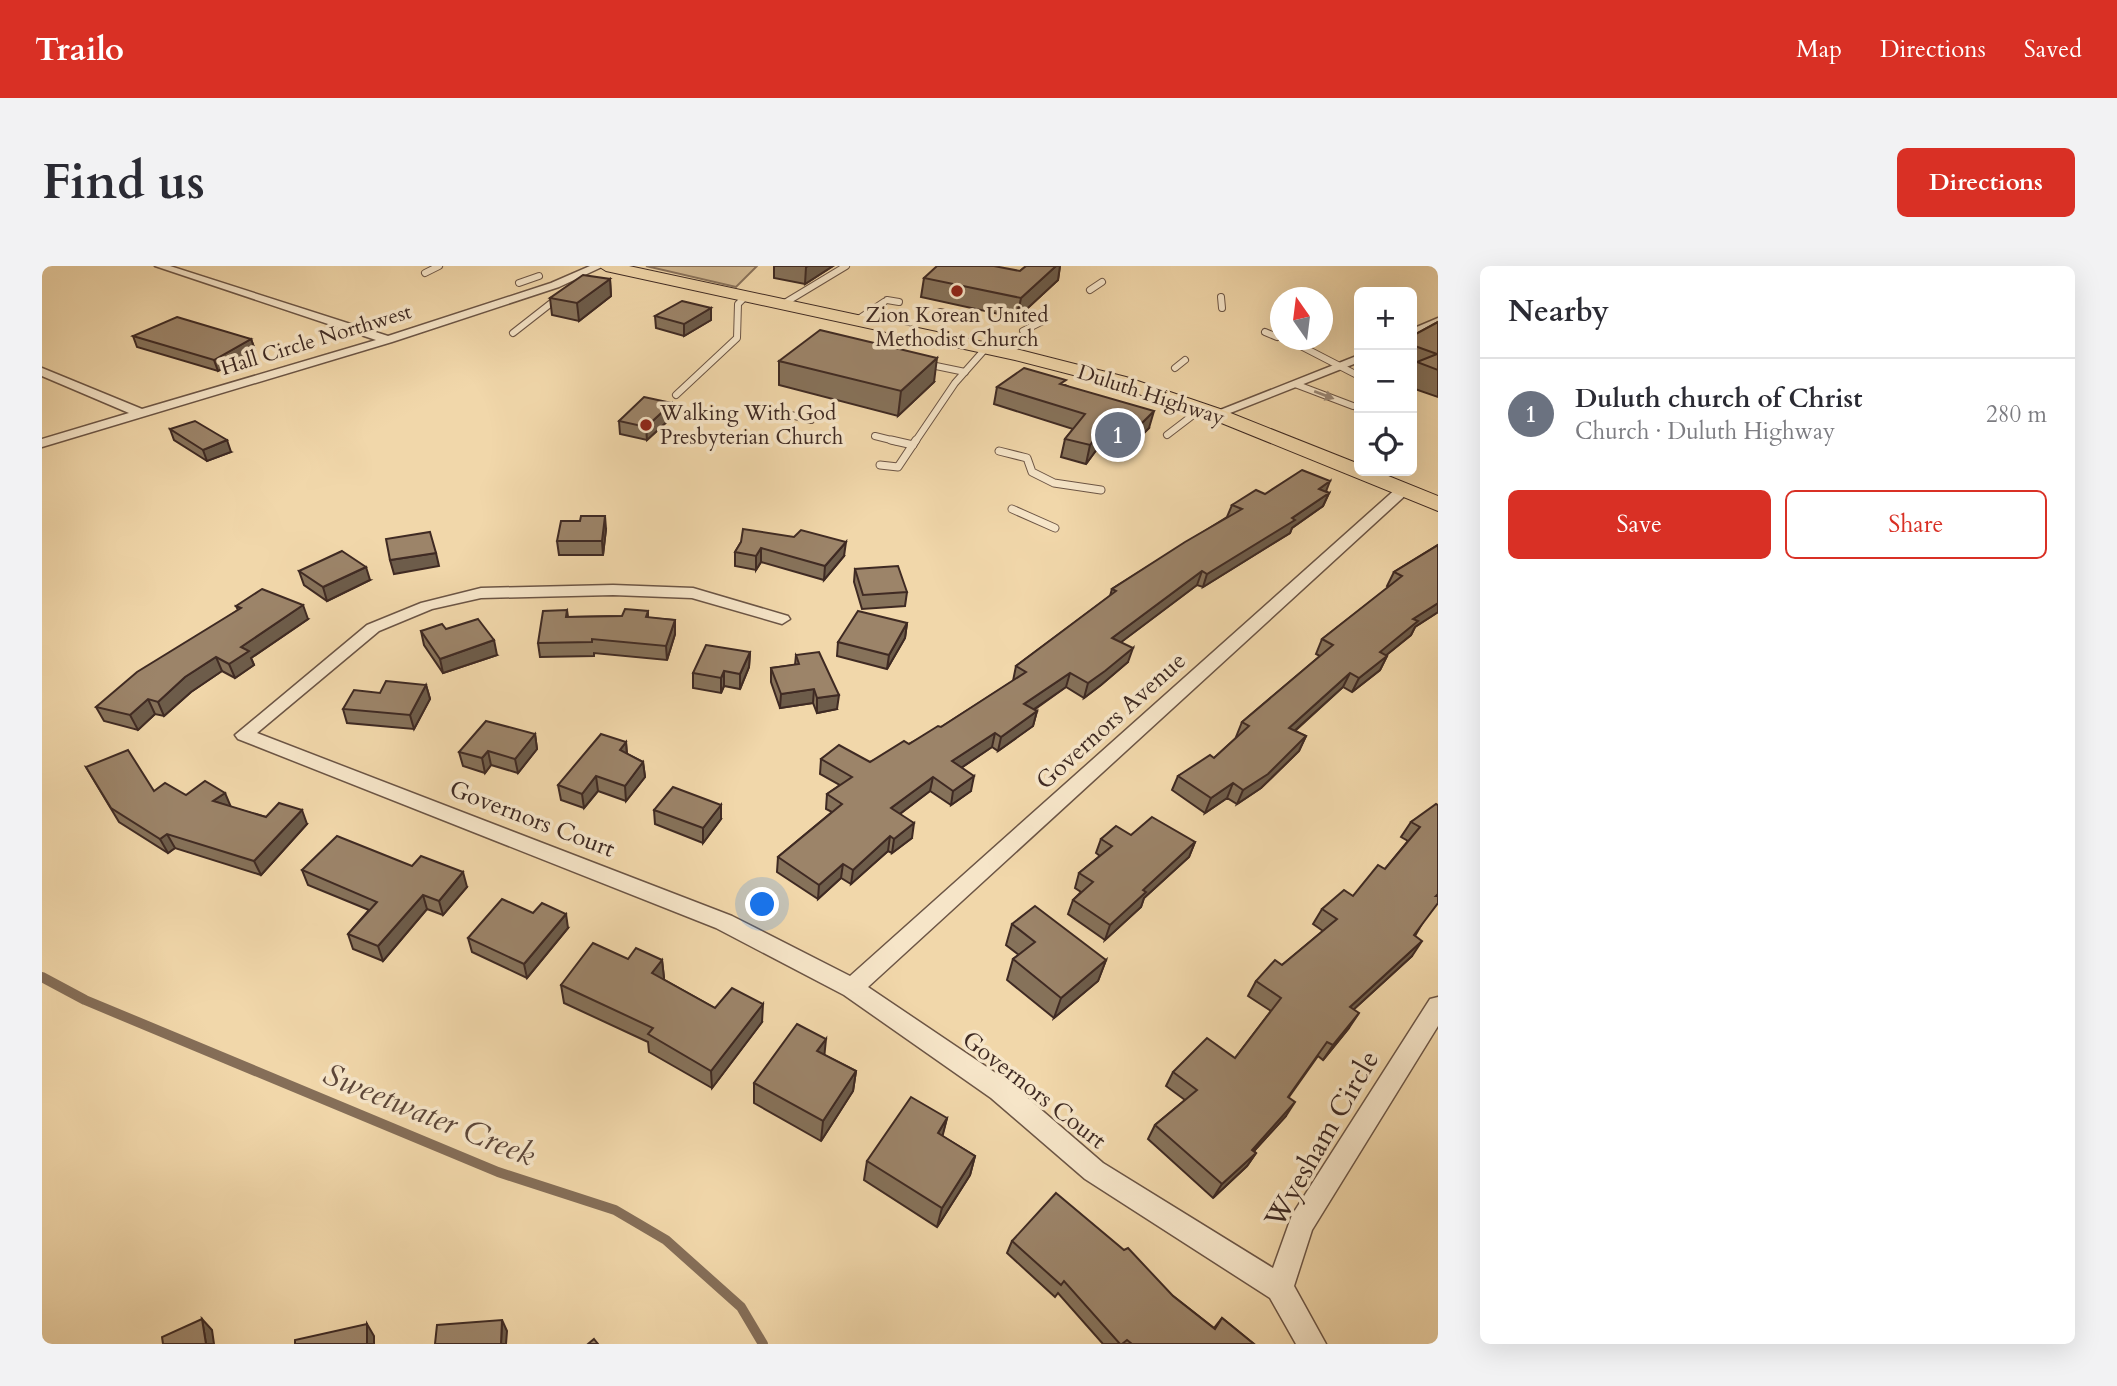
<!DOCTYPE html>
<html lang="en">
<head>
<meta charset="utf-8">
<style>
  :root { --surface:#fff; --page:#f2f2f3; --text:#2b2b33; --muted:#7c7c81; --line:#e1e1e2; --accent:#d93025 }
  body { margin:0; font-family:Cardo,serif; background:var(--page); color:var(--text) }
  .controls { position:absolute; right:21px; top:21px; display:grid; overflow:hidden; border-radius:10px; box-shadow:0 7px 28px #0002 }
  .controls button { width:63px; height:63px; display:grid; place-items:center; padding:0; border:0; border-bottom:2px solid var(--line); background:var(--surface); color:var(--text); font:35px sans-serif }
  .compass { position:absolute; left:1228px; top:21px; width:63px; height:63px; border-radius:50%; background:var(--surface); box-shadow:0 7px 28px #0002; rotate:346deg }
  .you { position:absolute; left:721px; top:639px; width:24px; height:24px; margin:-18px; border:5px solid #fff; border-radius:50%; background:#1a73e8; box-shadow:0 0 0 10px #1a73e833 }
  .badge { display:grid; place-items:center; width:46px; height:46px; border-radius:50%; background:var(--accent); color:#fff; font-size:23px; font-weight:700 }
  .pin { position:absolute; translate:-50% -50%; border:4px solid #fff; box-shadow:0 2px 7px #0006 }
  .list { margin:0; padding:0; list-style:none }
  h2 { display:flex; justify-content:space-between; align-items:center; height:91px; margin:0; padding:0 28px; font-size:30px }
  h2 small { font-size:23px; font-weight:400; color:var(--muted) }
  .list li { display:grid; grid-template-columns:46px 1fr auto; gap:21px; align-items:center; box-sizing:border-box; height:112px; padding:0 28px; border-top:2px solid var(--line) }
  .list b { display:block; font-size:26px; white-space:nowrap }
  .list p { margin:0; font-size:23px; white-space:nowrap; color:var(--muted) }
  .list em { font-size:23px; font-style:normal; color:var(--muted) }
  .actions { display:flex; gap:14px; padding:21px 28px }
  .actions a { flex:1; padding:16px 0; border:2px solid var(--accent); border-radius:10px; text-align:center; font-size:24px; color:var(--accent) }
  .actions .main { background:var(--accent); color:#fff }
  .icon { flex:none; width:38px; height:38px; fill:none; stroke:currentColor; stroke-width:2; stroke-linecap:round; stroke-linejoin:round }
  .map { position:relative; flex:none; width:1396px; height:1078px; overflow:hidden; border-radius:10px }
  header { display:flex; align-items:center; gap:42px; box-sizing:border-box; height:98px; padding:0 35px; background:var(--accent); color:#fff }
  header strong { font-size:33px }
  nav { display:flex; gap:38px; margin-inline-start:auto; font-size:24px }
  .intro { display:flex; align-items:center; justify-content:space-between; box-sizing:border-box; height:168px; padding:0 42px }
  h1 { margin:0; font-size:49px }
  .button { padding:18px 32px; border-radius:10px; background:var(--accent); color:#fff; font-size:24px; font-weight:700 }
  main { display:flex; gap:42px; padding:0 42px }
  aside { flex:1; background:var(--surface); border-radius:10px; box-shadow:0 7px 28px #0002 }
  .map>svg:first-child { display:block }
</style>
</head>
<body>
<header>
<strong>Trailo</strong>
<nav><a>Map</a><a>Directions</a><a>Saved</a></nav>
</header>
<div class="intro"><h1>Find us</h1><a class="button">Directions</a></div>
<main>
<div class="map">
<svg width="1396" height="1078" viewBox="0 0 1396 1078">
  <rect width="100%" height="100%" fill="#f1d7aa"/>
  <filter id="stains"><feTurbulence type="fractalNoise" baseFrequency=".00286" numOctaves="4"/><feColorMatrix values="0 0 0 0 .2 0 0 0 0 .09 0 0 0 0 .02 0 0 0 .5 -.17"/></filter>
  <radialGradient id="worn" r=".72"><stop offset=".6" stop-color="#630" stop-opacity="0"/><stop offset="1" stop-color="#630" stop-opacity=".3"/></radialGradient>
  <!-- green -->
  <polygon fill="#d3ba93" stroke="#89725b" stroke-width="2" points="604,0 715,0 694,21"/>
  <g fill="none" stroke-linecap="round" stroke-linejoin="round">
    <!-- stream -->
    <polyline stroke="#856e58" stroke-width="10" points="0,711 43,734 456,906 573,944 624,974 699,1041 721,1078"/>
    <defs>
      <g id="lane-far1">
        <polyline points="383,7 397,0"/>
        <polyline points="477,17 497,10"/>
        <polyline points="1048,24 1060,16"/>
        <polyline points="1179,31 1180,42"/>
        <polyline points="845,34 857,36"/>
        <polyline points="741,38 804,0"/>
        <polyline points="898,46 912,49"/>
        <polyline points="815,54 842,36"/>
        <polyline points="981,65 1001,55"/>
        <polyline points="1223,66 1235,71"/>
        <polyline points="471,67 517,31"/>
        <polyline points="1255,78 1317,110"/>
        <polyline points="894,100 923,106"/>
        <polyline points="1133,102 1143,94"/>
        <polyline points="1253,118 1311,140"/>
        <polyline points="634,129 695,72 696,38 704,30"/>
        <polyline points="741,147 769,154"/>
        <polyline points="1125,169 1159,143"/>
        <polyline points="833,170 857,176"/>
        <polyline points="873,176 913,117 944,82"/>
      </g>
      <g id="lane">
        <polyline points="849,174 871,179"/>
        <polyline points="957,185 985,192 990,206 1012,217 1059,224"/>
        <polyline points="838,199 856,201 874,174"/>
        <polyline points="970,243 1013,262"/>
      </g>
      <g id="street">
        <polygon points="113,0 128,0 346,70 509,17 548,0 562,0 517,21 350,76 0,181 0,173 87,147 0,110 0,102 100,143 334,74"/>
        <polygon points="1396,52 1396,59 1370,70 1370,63"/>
        <polygon points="1317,89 1317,96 1178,151 1170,151 1168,148"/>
        <polygon points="1361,220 1368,224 1366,227 826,721 967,816 1061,897 1231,1002 1250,949 1388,733 1396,731 1396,760 1270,964 1252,1020 1284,1078 1254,1078 1228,1032 1043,913 949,832 802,729 674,662 196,473 193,469 325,359 379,337 439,322 571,319 651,322 746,350 748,353 740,358 650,332 571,329 439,332 390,343 337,365 215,467 690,650 808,710 1356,221"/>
      </g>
      <polygon id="primary" points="556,0 587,0 974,83 1084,111 1181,144 1317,198 1317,205 1334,205 1396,230 1396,245 1167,152 1070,119 973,94 564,5"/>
    </defs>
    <!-- lane-far1 casing -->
    <use href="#lane-far1" stroke="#6c5545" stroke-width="8"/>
    <!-- lane casing -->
    <use href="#lane" stroke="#6c5545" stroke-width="9"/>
    <!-- street casing -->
    <use href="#street" stroke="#6c5545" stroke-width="3"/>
    <!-- primary casing -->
    <use href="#primary" stroke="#3f2a23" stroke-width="2"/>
    <!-- lane-far1 -->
    <use href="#lane-far1" stroke="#f6e5c8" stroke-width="6"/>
    <!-- lane -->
    <use href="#lane" stroke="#f6e5c8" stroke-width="7"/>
    <!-- street -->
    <use href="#street" fill="#f6e5c8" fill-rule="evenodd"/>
    <!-- primary -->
    <use href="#primary" fill="#f1d7aa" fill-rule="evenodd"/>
  </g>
  <!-- wall -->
  <g fill="#86725a" stroke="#3f2a23" stroke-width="2">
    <polygon points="732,0 791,0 763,18 732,12"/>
    <polygon points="984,0 1018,0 1016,14 975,52 879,31 882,12 978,5"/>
    <polygon points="568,13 569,30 537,55 510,49 508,32"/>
    <polygon points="669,42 669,54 642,70 614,62 613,50"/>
    <polygon points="1396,56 1396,131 1370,122 1370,109 1371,107 1370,106 1370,70"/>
    <polygon points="91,70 209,73 213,84 176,105 95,81"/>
    <polygon points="737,95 892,116 856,150 737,119"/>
    <polygon points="1023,119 1107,162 1089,180 1073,179 1068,186 1055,183 1044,198 1019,191 1023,173 1031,163 952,138 955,121"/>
    <polygon points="630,137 631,150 605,174 578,168 577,155"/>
    <polygon points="128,163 189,186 165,195 132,174"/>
    <polygon points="1284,225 1287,227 1281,240 1250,262 1248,267 1161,321 1155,319 1079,376 1086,396 1059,419 1042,432 1024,421 992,444 995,445 991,460 956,485 950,481 919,502 929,525 909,539 888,525 858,548 870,572 850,587 846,585 809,618 799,612 776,633 735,606 736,591 790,546 784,543 785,528 798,519 778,508 779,493 828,496 867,478 899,461 971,415 974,400 1068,330 1070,323 1185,251 1190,239 1223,228"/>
    <polygon points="564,263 561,289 517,289 515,275"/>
    <polygon points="699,276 802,290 782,314 719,296 714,304 693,300 693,286"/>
    <polygon points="1396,279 1396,346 1373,361 1369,369 1344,389 1345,390 1338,404 1310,426 1301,421 1253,465 1264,470 1257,485 1219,522 1195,538 1185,532 1163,547 1130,524 1136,510 1172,492 1195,471 1194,471 1200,456 1278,390 1274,388 1280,373 1347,321 1345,320 1352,306"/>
    <polygon points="813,303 865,326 863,340 820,343 812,316"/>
    <polygon points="257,305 328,314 285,335 262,319"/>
    <polygon points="194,340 266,353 209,392 212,399 193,412 180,405 149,426 122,450 113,448 96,464 62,455 54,441 196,344"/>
    <polygon points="525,344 526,351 580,350 606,345 606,352 633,354 633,368 625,394 552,387 552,390 498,391 496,377"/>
    <polygon points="865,357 863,372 845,403 795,390 796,376"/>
    <polygon points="404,363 455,389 401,407 382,379 379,365"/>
    <polygon points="708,386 707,401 698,423 682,420 679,427 651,422 651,407"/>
    <polygon points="754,389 795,443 775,447 771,437 738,442 729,416 729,402 753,399"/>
    <polygon points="384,419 388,433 372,463 305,457 301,443 338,427"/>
    <polygon points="493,468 495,483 476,507 449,499 443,507 421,500 417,486"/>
    <polygon points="584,476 585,488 601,496 603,511 584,535 556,525 542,542 519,534 516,519"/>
    <polygon points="44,501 112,525 144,529 224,551 265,558 219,609 133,582 126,587 77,556"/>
    <polygon points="1396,539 1396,630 1373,670 1370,690 1312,743 1307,762 1281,794 1276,790 1247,831 1244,850 1212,885 1214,887 1205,900 1171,932 1106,873 1113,859 1143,834 1124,820 1131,806 1193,792 1229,745 1206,730 1214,715 1240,699 1281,665 1271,658 1280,643 1311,630 1343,603 1366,575 1359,571 1369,556"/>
    <polygon points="612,544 679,553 661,577 613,558"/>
    <polygon points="1089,569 1153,576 1147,591 1102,632 1099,641 1063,674 1026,648 1031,634 1039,626 1033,622 1037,607 1058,590 1054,587 1059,573"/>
    <polygon points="370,600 425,621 401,649 385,643 341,695 311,683 306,668 327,644 266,619 260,604"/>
    <polygon points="970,658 1064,694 1056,715 1012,752 965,714 971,693 977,689 964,679"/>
    <polygon points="526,662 485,712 430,686 426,672"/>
    <polygon points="586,693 620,694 622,712 621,713 673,742 720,756 670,822 607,786 606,776 522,737 519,719"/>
    <polygon points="782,789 814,805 811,825 779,875 712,837 712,817"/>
    <polygon points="905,852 900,870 933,890 928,909 895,961 822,914 825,895"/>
    <polygon points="970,975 1131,1030 1172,1062 1180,1052 1212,1078 1061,1078 1016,1027 1013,1031 965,987"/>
  </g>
  <!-- shaded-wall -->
  <g fill="#6d5c4a" stroke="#3f2a23" stroke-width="2">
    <polygon points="766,0 791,0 763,18 764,1"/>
    <polygon points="1014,0 1018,0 1016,14 975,52 979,32"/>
    <polygon points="568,13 569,30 537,55 535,37"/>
    <polygon points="669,42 669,54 642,70 642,58"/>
    <polygon points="209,73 213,84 176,105 172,94"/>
    <polygon points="895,92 892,116 856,150 859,125"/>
    <polygon points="630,137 631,150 605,174 604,161"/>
    <polygon points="1112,145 1107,162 1089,180 1094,163"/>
    <polygon points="1078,161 1073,179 1068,186 1072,168"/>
    <polygon points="1059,165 1055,183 1044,198 1048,179"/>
    <polygon points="185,174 189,186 165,195 161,184"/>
    <polygon points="1288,215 1283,228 1277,223"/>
    <polygon points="1287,227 1281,240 1250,262 1248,267 1161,321 1165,308 1250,252"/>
    <polygon points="563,250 564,263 561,289 560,275"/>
    <polygon points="804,276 802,290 782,314 783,300"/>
    <polygon points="719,282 719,296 714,304 714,290"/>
    <polygon points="394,287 397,300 352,308 348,294"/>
    <polygon points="324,301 328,314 285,335 281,321"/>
    <polygon points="1160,305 1155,319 1066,386 1070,372"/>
    <polygon points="1396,337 1396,346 1373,361 1369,369 1331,400 1338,386 1371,353"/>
    <polygon points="261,339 266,353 209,392 212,399 193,412 187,398 199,381"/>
    <polygon points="633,354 633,368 625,394 624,380"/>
    <polygon points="865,357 863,372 845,403 847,389"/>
    <polygon points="452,374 455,389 401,407 398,393"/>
    <polygon points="1091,382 1086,396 1059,419 1042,432 1046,417"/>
    <polygon points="708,386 707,401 698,423 698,408"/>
    <polygon points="1345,390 1338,404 1310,426 1317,412"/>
    <polygon points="174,391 180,405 149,426 122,450 116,436 143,411"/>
    <polygon points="682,405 682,420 679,427 679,412"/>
    <polygon points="1028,407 1024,421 979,452 982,438"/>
    <polygon points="1308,407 1301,421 1240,476 1247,462"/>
    <polygon points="384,419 388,433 372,463 368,449"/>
    <polygon points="772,423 771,437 738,442 739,428"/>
    <polygon points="797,429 795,443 775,447 775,432"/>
    <polygon points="106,433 113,448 96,464 88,449"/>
    <polygon points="995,445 991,460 956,485 959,471"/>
    <polygon points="953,467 950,481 907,510 910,495"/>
    <polygon points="493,468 495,483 476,507 473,493"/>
    <polygon points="1264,470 1257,485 1219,522 1195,538 1201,524"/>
    <polygon points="584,476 585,491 578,484"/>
    <polygon points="446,485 449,499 443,507 440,492"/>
    <polygon points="601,496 603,511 584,535 583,520"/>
    <polygon points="554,510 556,525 542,542 540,528"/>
    <polygon points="932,510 929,525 909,539 911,525"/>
    <polygon points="891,511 888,525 847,556 849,542"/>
    <polygon points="1191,517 1185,532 1163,547 1169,532"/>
    <polygon points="183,527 189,541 171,535"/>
    <polygon points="679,539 679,553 661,577 661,562"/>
    <polygon points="260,544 265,558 219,609 212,595"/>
    <polygon points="872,557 870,572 850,587 852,573"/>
    <polygon points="125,568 133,582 126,587 118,573"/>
    <polygon points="848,570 846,585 809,618 811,604"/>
    <polygon points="1153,576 1147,591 1102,632 1099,641 1063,674 1068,659 1101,624"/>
    <polygon points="801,598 799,612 776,633 777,619"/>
    <polygon points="421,606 425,621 401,649 397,635"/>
    <polygon points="381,629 385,643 341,695 336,680"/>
    <polygon points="524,648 526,662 485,712 482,698"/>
    <polygon points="1380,675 1370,690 1298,756 1308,741"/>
    <polygon points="620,694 622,712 612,725 610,707"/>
    <polygon points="1064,694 1056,715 1012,752 1019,732"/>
    <polygon points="721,738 720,756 670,822 669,805"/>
    <polygon points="1317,747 1307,762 1281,794 1291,779"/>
    <polygon points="784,773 782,793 775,785"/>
    <polygon points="814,805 811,825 779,875 781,855"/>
    <polygon points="1253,836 1244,850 1201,897 1210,884"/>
    <polygon points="905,852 900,872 896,867"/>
    <polygon points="1214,887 1205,900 1171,932 1180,918"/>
    <polygon points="933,890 928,909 895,961 900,942"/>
    <polygon points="160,1053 170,1064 172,1078 164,1078"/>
    <polygon points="460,1054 465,1065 464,1078 459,1078"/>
    <polygon points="325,1058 332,1070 332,1078 325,1078"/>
  </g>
  <!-- building -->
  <g fill="#9c8469" stroke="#3f2a23" stroke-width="2">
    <polygon points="895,0 952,0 978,5 984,0 1014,0 979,32 882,12"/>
    <polygon points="541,9 568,13 535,37 508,32"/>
    <polygon points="640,35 669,42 642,58 613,50"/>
    <polygon points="135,51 209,73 172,94 91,70"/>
    <polygon points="1396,56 1396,104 1375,96 1395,88 1370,79 1370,70"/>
    <polygon points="778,64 895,92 859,125 737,95"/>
    <polygon points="982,102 1024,114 1018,118 1112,145 1094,163 1078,161 1072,168 1059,165 1048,179 1023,173 1043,148 955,121"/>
    <polygon points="602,131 630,137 604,161 577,155"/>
    <polygon points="153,155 185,174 161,184 128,163"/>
    <polygon points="1260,204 1288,215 1277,223 1287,227 1250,252 1253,254 1165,308 1160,305 1070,372 1091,382 1063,405 1046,417 1028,407 982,438 995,445 959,471 953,467 910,495 932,510 911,525 891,511 849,542 872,557 852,573 848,570 811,604 801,598 777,619 736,591 800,538 785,528 810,511 779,493 797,479 828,496 862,475 867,478 896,460 899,461 984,406 974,400 1074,325 1070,323 1143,276 1200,243 1190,239 1214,224 1223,228"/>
    <polygon points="539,250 563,250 560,275 515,275 519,255 538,255"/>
    <polygon points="701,263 752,271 759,264 804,276 783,300 719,282 714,290 693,286 699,276"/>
    <polygon points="388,266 394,287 348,294 344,273"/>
    <polygon points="1396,279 1396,337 1371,353 1376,355 1338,386 1345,390 1317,412 1308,407 1247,462 1264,470 1226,508 1201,524 1191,517 1169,532 1136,510 1168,489 1172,492 1207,460 1200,456 1291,379 1280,373 1360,310 1352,306"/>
    <polygon points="300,285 324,301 281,321 257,305"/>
    <polygon points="856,300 865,326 821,329 813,303"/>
    <polygon points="220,323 261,339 199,381 207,385 187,398 174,391 143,411 116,436 106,433 88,449 54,441 95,406 199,342 194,340"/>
    <polygon points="583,343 606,345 604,351 633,354 624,380 550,373 550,376 496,377 501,345 525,344 524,351 580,350"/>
    <polygon points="816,345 865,357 847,389 796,376"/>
    <polygon points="436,353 452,374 398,393 379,365 400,358 404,363"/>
    <polygon points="664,379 708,386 698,408 682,405 679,412 651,407"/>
    <polygon points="777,386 797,429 775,432 772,423 739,428 729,402 757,398 754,389"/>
    <polygon points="344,415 384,419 368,449 301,443 312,424 338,427"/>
    <polygon points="444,455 493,468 473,493 446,485 440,492 417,486"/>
    <polygon points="559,468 584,476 578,484 601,496 583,520 554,510 540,528 516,519"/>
    <polygon points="86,484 112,525 123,517 144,529 163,515 183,527 171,535 224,551 237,537 260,544 212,595 125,568 118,573 69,542 44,501"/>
    <polygon points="631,521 679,539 661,562 612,544"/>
    <polygon points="1394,538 1396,539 1396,628 1394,630 1396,630 1396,637 1372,669 1380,675 1308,741 1317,747 1291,779 1285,776 1246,831 1253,836 1210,884 1214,887 1180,918 1113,859 1155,824 1131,806 1165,772 1193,792 1239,732 1214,715 1233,694 1240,699 1295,653 1280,643 1302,624 1311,630 1336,599 1343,603 1378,561 1369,556"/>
    <polygon points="1110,551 1153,576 1101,624 1104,626 1068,659 1031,634 1051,616 1037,607 1070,580 1059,573 1074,560 1089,569"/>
    <polygon points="295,570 370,600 379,590 421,606 397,635 381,629 336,680 306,668 335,636 260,604"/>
    <polygon points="460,633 491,647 500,637 524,648 482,698 426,672"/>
    <polygon points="993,640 1064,694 1019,732 971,693 993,676 970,658"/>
    <polygon points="551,677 586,693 594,682 620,694 610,707 673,742 690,722 721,738 669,805 606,768 611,762 519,719"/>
    <polygon points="755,758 784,773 775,785 814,805 781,855 712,817"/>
    <polygon points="869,831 905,852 896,867 933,890 900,942 825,895"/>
    <polygon points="1014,927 1082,984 1086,982 1131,1030 1173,1063 1180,1052 1212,1078 1090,1078 1085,1074 1080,1078 1078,1078 1022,1015 1019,1019 970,975"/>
    <polygon points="160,1053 164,1078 121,1078 120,1071"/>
    <polygon points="460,1054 459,1078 393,1078 395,1059"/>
    <polygon points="325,1058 325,1078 253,1078 253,1074"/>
    <polygon points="552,1073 556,1078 546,1078"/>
  </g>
  <!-- one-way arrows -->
  <defs><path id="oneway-solid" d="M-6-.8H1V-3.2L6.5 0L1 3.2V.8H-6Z" transform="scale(1.75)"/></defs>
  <use fill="#9a8876" href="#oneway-solid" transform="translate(1282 129) rotate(21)"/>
  <!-- markers -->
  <g fill="#8f2418" stroke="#f6e5c8" stroke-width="2.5">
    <circle cx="915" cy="25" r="7"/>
    <circle cx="604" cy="159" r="7"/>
  </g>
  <g text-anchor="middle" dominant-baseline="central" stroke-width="7" stroke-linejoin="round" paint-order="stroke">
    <!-- far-poi labels -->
    <g font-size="21" fill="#3f2a23" stroke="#f6e5c8">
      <text x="915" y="49">Zion Korean United<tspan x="915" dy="24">Methodist Church</tspan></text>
      <text x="618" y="147" text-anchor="start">Walking With God<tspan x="618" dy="24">Presbyterian Church</tspan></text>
    </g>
    <!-- far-street labels -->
    <g font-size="21" fill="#3f2a23" stroke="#f6e5c8">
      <text transform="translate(274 74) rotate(-17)">Hall Circle Northwest</text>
      <text transform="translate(1109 129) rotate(18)">Duluth Highway</text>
    </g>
    <!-- street labels -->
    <g font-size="24" fill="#3f2a23" stroke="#f6e5c8">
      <text transform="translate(1069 455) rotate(-42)">Governors Avenue</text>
      <text transform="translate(490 553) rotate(21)">Governors Court</text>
      <text transform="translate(992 824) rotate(38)">Governors Court</text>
    </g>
    <!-- near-street labels -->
    <g font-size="28" fill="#3f2a23" stroke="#f6e5c8">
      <text transform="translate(1280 873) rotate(-60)">Wyesham Circle</text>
    </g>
    <!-- near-water labels -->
    <g font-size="32" font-style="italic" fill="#5c4639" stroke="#f6e5c8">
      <text transform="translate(387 849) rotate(22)">Sweetwater Creek</text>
    </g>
  </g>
  <rect width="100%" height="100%" filter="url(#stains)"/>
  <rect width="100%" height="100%" fill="url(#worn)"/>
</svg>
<div class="controls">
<button>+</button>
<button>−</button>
<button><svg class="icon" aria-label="locate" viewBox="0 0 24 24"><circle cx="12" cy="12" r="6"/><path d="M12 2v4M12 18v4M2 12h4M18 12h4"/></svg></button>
</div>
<svg class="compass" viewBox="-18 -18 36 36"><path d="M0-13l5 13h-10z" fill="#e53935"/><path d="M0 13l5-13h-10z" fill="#7c7c81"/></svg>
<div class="you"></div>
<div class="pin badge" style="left:1076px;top:169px;background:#6b7280">1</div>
</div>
<aside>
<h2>Nearby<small></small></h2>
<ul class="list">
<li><span class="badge" style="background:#6b7280">1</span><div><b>Duluth church of Christ</b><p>Church · Duluth Highway</p></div><em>280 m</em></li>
</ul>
<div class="actions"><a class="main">Save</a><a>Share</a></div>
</aside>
</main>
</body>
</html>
